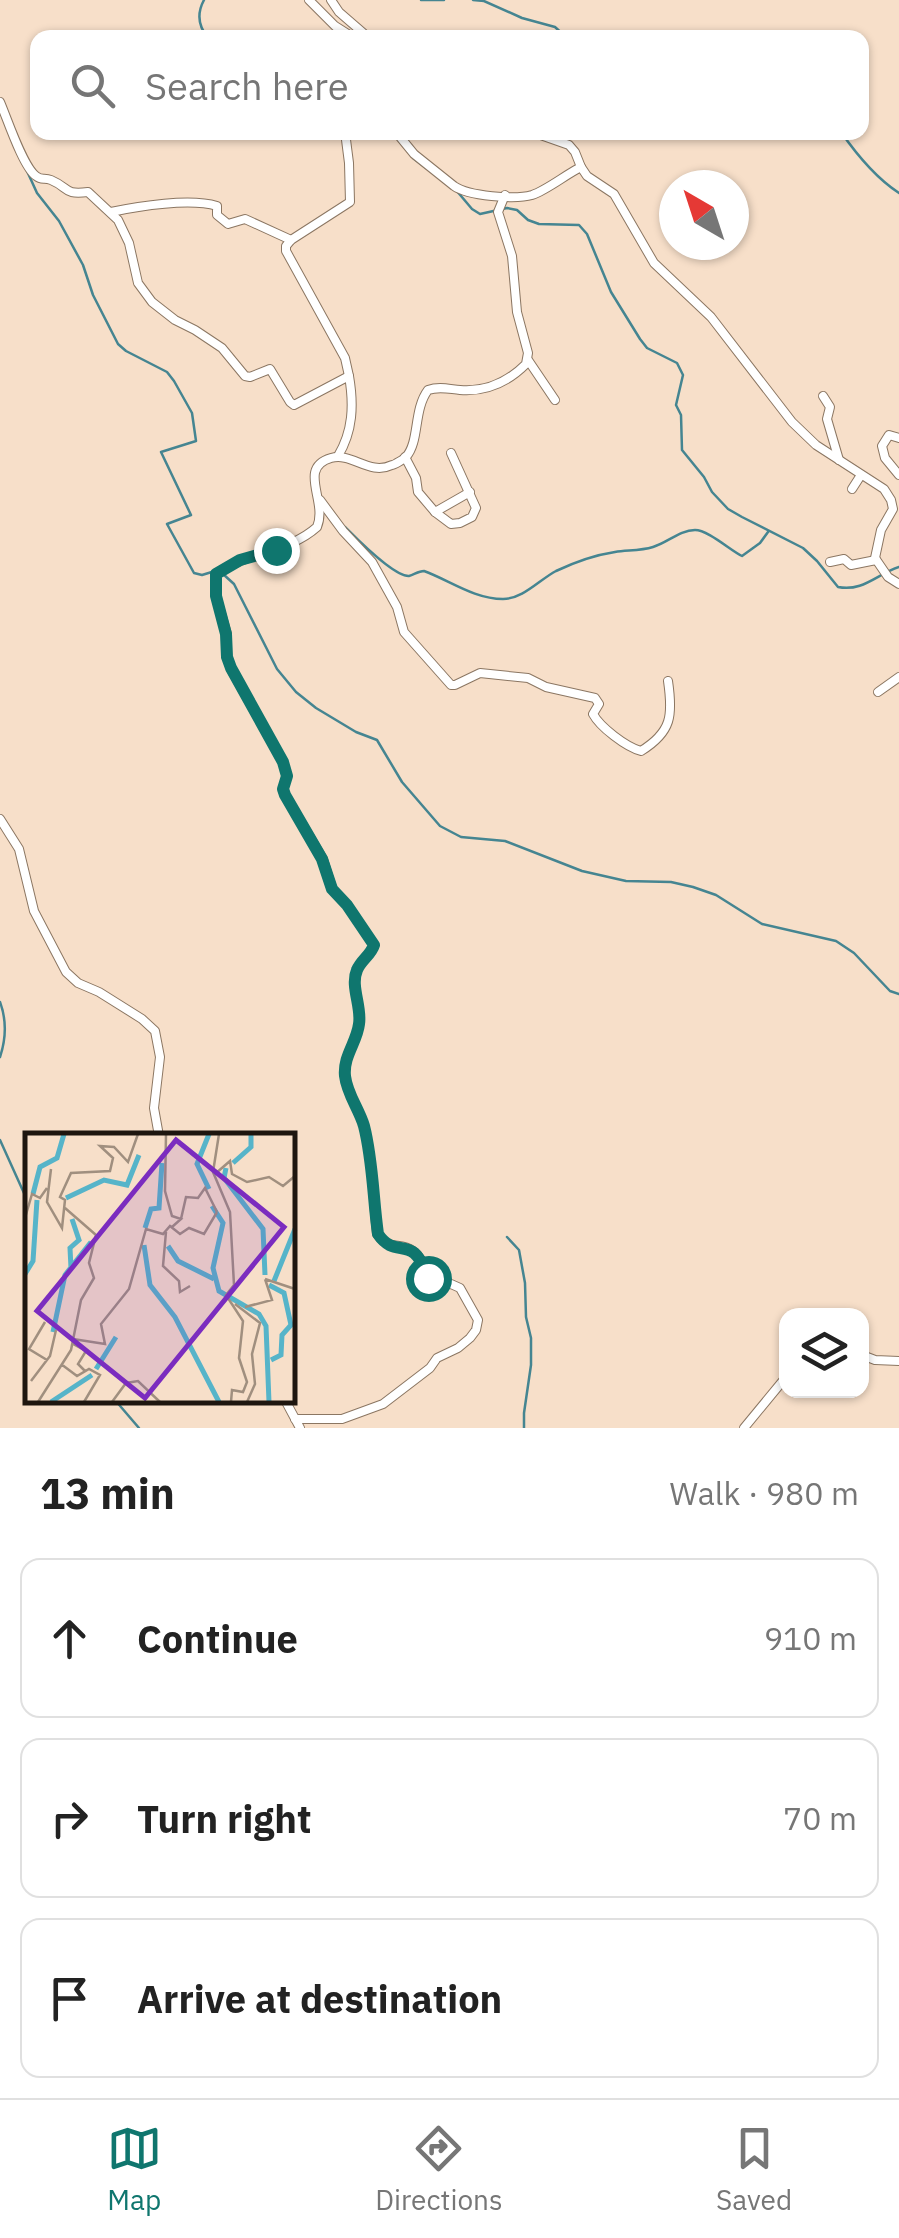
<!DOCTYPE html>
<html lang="en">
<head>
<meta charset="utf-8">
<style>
  :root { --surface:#fff; --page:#f2f2f2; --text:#222; --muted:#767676; --line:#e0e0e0; --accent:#0f766e }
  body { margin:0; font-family:"IBM Plex Sans",sans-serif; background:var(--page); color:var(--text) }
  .controls { position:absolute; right:30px; bottom:30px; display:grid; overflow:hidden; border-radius:20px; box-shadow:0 2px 8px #0004 }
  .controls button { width:90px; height:90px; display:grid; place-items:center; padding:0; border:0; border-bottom:2px solid var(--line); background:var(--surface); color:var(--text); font:50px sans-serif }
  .compass { position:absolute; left:659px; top:170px; width:90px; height:90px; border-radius:50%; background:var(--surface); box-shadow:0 2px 8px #0004; rotate:321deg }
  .stop { position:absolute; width:30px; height:30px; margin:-22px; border:8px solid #0f766e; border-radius:50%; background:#fff }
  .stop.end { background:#0f766e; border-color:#fff; box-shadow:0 2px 10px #0008 }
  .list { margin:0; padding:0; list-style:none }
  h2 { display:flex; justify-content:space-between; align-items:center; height:130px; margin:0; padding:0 40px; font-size:42px }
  h2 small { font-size:32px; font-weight:400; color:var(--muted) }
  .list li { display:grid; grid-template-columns:65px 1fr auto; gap:30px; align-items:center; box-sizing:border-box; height:160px; margin:0 20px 20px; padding:0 20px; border:2px solid var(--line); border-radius:20px }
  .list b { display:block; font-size:38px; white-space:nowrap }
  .list em { font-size:32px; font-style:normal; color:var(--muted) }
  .icon { flex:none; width:55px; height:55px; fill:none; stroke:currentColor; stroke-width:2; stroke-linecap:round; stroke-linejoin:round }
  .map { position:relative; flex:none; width:899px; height:1428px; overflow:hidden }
  .search { position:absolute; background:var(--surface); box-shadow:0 2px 8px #0004; left:30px; right:30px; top:30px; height:110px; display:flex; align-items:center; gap:25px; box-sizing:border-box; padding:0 35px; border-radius:20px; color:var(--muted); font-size:38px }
  .sheet { height:670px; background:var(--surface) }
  nav { display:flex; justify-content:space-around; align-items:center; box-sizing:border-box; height:140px; border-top:2px solid var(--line); background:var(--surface); font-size:28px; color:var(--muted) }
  nav a { display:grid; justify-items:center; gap:5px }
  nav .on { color:var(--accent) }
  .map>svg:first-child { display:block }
</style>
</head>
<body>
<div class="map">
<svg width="899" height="1428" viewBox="0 0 899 1428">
  <rect width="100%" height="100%" fill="#f7dfc9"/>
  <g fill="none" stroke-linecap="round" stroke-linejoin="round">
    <!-- stream -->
    <g stroke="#458591" stroke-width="2.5">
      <path d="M204,0C197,13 198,26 208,38"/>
      <polyline points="421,0 444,0"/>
      <polyline points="473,0 484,1 522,18 555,27 567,38"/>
      <path d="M841,132C857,155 876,178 899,193"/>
      <polyline points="413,158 426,168"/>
      <polyline points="27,171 37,193 59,221 83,265 93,295 118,344 126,351 167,372 174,381 192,413 196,441 161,452 191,515 167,524 194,573 202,575 215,571"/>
      <path d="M456,190L472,209L480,214L507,208L517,210L528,220L539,224L579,225L587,234L611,292L640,339L647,348L677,363L683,375L676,405L681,415L682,450L704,477L712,492L728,509L742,517L803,548L817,561L838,587C863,592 877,574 899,567"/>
      <path d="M345,527C355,537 394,577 409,576C414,575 418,571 424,571C449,580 474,599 503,599C523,599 539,580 556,571C575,562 595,555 615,552C627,550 640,551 653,547C667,543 680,530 695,530C708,530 730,550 742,556L760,543L768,532"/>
      <polyline points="223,574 234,584 277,669 296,692 316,708 356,732 377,740 402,782 440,826 461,837 505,841 582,871 626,881 671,882 693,887 716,895 762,924 836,941 854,953 890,991 899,994"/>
      <path d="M0,1002C7,1021 6,1039 0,1057"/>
      <polyline points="0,1140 28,1202"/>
      <polyline points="507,1237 519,1250 525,1283 526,1317 531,1338 531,1365 524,1413 524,1428"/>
      <polyline points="115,1400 139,1428"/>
    </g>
    <defs>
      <g id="minor">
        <polyline points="309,0 335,26 354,38"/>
        <polyline points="331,0 339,12 369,38"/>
        <path d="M0,102C7,118 23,167 36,176C42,181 44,177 51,180C70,188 63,195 88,192L118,220L129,243L138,283L152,302L175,320L195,330L222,348L245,376L250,377L270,369L290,402L294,405L349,376C354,405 353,431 338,456"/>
        <polyline points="345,132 349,163 350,202 291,240 286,246 286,251 345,358 349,376"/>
        <path d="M396,132L414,154L454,186C468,196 515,200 532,195C547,190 565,175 581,167"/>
        <polyline points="532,132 569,145 575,152 581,167 587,176 614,194 654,263 711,317 792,422 816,445 884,489 891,500 893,509 881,530 875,558 888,577 899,584"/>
        <path d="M111,212C139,206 190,198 217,206V215L228,224L245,219L291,240"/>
        <polyline points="528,360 555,400"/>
        <polyline points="823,396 830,407 827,419 839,460"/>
        <polyline points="899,438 889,435 882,446 885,458 899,475"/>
        <polyline points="405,457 416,478 418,492 435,512 451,524 460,523 472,517 476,508 451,453"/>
        <polyline points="852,489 861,475"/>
        <path d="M320,500L343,531L372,562L397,607L404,632L451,685H455L480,673L528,678L546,687L595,698L599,704L593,714C600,727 626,747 641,751C672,732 673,715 668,681"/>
        <polyline points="435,512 470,492"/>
        <polyline points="830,562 844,559 851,565 876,560"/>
        <polyline points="878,692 899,677"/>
        <polyline points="0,819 19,849 34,911 66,972 78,983 99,992 142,1019 155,1031 160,1057 154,1108 159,1136"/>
        <polyline points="862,1355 875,1360 899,1361"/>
        <polyline points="285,1400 300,1428"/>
        <path d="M295,1419H342L383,1404L430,1368L437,1358L458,1348L470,1338L476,1330L478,1320L460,1288L451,1284L433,1286C425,1276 424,1258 413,1251C399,1241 390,1252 377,1234C373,1199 373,1161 364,1126C359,1109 347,1094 345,1076C342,1057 357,1042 359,1024C362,1007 350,986 357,970C361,960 371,955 374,945L347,905L332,889L323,859L285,795L283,789L287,776L283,762L231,669L227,657V634L216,596V574C246,552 288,553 317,527C328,501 297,468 331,458C352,452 369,476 392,465C394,465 404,459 406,457C420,441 413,410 428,390C439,386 449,389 460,390C486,392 508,382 526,364L528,353L517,312L512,256L498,212L505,195"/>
        <polyline points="744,1428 786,1377"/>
      </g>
    </defs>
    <!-- minor casing -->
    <use href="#minor" stroke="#8b7662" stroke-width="10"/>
    <!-- minor -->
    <use href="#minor" stroke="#fff" stroke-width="8"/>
  </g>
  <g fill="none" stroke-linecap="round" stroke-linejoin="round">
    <!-- route -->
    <path stroke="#0f766e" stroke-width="12" d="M276,550L240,560L216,574V596L226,634L227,657L231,668L283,762L287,776L283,789L285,795L322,859L332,889L347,905L374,945C371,955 361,960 357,970C350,986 362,1007 359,1024C357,1042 343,1056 345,1076C347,1094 359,1109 364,1126C373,1161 373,1199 378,1234C397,1262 412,1230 428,1278"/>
  </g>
  <!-- overview -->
  <g transform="translate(25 1133)">
    <rect width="270" height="270" fill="#f7dfc9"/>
    <path fill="none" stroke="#56b4c9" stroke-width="5" d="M184,1L172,31L184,56M208,30L226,14V1M201,35L199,45L238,96L240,142M8,61L15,34L32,25L39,1M41,65L79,47L102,52L114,22M187,73L198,90L188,135L194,158L234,181L241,193L244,269M120,95L126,76L134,75L137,30M119,112L125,152L150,184L194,269M143,113L153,128L189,146M46,135L45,115L54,107L47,86M0,141L8,128L12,67M249,148L270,96M244,152L259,160L266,192L257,202L256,222L246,227M28,199L40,142L66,109M71,236L91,204M26,269L67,242"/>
    <path fill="none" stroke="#a08f7f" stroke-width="2.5" d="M141,1L140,58L147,83L156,86L147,94M194,1L188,39L205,79L209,152L201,162L218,188L214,225L222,249L218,259L207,257L206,269M26,36L22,69L37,95L40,67L35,64L46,40L85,38L88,25L75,13L89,14L103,29L113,1M190,41L205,28L207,41L222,49L244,44L258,53L270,43M0,85L7,61L15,65L22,55M156,86L161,64L173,65L180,55L192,79M141,99L138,133L154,148L155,159L165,153M240,146L270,156M210,171L235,190L227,221L230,251L222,269M220,174L247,167L240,146M20,189L4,216L22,227M48,206L80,211L76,191L104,156L121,96L138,101L145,93L155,101L164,95L179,101L192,79M48,211L61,218L53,231L61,239M36,231L52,243L64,236L75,242L59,269M6,248L25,223L31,197M13,269L46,217L56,167L69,145L64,130L71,102L40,75M87,269L101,250L113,248L135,269"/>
    <path fill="#7b2cbf" fill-opacity="0.15" stroke="#7b2cbf" stroke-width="5" d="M151,7L259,94L120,265L12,178Z"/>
    <rect width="270" height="270" fill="none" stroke="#1e160f" stroke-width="5"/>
  </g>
</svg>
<div class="controls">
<button><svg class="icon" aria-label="layers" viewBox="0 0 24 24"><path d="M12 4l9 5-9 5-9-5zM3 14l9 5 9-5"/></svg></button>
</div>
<svg class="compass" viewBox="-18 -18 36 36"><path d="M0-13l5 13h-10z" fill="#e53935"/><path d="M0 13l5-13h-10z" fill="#767676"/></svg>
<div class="stop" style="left:428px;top:1278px"></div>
<div class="stop end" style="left:276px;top:550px"></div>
<div class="search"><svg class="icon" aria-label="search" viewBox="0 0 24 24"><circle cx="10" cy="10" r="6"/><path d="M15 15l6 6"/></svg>Search here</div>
</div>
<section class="sheet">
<h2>13 min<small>Walk · 980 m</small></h2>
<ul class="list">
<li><svg class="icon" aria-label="ahead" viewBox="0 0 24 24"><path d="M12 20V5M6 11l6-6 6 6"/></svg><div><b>Continue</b></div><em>910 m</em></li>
<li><svg class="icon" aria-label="right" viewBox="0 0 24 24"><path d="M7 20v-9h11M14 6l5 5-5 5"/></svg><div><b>Turn right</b></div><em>70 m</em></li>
<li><svg class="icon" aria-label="arrive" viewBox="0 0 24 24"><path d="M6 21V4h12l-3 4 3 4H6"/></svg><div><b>Arrive at destination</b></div></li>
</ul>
</section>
<nav>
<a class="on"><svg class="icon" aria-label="map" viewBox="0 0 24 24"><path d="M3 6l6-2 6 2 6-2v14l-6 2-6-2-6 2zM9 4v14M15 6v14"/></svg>Map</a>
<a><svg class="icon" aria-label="directions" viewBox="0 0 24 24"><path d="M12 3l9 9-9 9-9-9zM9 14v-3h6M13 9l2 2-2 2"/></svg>Directions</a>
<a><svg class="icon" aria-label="saved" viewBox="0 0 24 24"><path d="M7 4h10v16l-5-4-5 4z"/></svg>Saved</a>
</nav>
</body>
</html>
